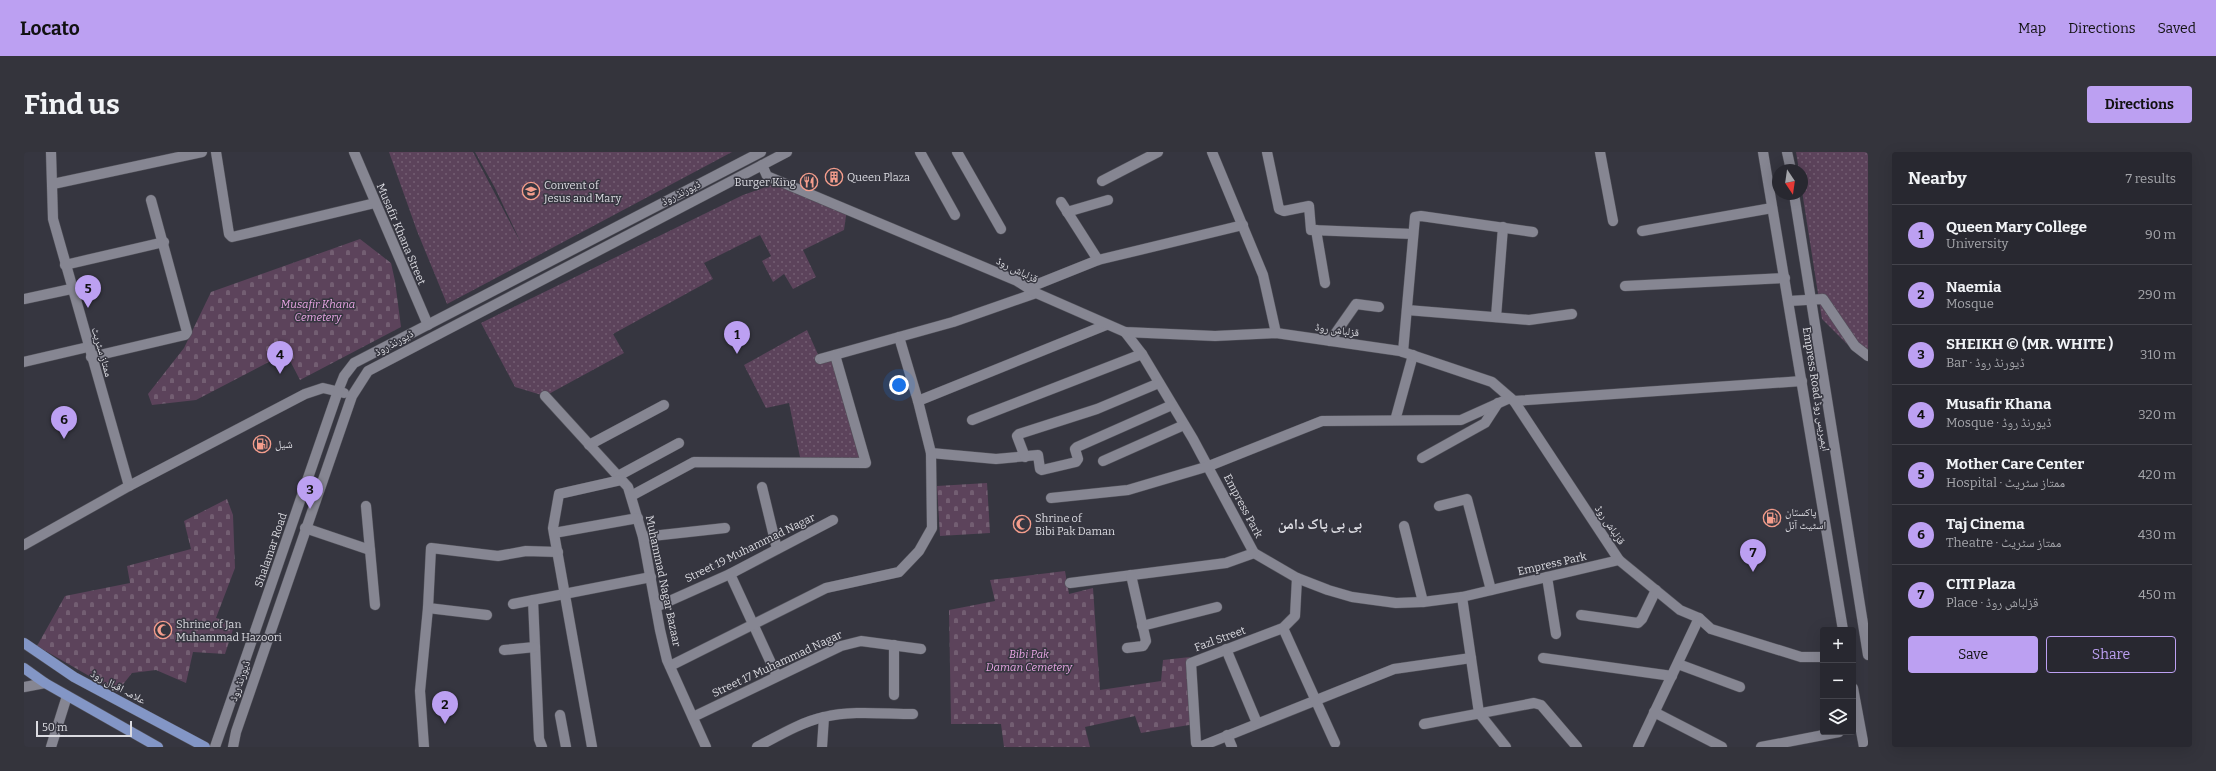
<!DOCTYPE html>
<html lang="en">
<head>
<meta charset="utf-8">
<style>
  :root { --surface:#282830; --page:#34343c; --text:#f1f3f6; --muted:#a5a6ab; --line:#44444c; --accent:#bca0f2 }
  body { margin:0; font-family:Bitter,"Noto Naskh Arabic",serif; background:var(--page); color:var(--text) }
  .controls { position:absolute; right:12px; bottom:12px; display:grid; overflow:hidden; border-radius:4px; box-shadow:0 4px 16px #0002 }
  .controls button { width:36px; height:36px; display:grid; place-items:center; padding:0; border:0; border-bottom:1px solid var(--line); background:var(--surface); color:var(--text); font:20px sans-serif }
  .compass { position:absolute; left:1748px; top:12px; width:36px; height:36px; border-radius:50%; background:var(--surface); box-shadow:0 4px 16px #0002; rotate:167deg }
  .scale { position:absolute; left:12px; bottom:10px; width:96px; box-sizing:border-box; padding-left:4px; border:2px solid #dbdbe1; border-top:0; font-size:11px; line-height:14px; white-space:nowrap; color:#dbdbe1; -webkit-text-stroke:3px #363640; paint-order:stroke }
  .you { position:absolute; left:875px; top:233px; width:14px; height:14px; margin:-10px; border:3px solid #fff; border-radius:50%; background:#1a73e8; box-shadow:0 0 0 6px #1a73e833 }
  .badge { display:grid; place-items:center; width:26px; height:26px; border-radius:50%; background:var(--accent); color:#111; font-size:13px; font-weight:700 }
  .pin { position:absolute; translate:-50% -33px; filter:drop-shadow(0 1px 2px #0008) }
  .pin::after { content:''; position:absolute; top:21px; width:14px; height:12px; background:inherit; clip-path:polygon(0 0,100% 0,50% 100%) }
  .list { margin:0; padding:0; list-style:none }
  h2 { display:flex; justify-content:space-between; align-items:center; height:52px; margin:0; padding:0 16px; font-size:17px }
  h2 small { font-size:13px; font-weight:400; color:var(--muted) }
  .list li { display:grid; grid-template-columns:26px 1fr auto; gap:12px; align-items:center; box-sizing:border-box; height:60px; padding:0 16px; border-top:1px solid var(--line) }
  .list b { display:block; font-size:15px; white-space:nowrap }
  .list p { margin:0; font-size:13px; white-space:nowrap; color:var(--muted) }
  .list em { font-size:13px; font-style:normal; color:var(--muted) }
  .actions { display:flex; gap:8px; padding:12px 16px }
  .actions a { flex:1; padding:9px 0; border:1px solid var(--accent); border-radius:4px; text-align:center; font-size:14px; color:var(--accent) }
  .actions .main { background:var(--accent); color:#111 }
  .icon { flex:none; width:22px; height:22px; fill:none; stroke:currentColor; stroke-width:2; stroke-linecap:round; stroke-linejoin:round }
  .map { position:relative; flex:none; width:1844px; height:595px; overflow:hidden; border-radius:4px }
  header { display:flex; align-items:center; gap:24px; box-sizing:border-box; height:56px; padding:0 20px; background:var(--accent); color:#111 }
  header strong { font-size:19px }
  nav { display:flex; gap:22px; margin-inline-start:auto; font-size:14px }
  .intro { display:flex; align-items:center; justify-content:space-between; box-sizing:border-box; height:96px; padding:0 24px }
  h1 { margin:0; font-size:28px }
  .button { padding:10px 18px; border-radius:4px; background:var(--accent); color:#111; font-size:14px; font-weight:700 }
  main { display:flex; gap:24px; padding:0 24px }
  aside { flex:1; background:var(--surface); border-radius:4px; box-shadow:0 4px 16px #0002 }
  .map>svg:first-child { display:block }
</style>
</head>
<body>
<header>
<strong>Locato</strong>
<nav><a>Map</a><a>Directions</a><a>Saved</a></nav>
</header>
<div class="intro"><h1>Find us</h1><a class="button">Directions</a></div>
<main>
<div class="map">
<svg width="1844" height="595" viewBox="0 0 1844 595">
  <defs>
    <pattern id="grass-dots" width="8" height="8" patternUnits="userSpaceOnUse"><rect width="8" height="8" fill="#5c435b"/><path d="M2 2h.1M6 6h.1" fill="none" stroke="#735e72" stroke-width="1.8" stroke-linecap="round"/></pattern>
    <pattern id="cemetery-stones" width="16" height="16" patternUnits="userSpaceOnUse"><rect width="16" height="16" fill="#5c435b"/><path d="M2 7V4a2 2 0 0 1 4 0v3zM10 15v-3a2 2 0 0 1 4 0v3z" fill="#735e72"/></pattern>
  </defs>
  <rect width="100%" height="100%" fill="#363640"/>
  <!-- grass -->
  <g fill="url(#grass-dots)">
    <polygon points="365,0 449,0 498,93 471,36 451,0 708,0 423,152 393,79"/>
    <polygon points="1772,0 1844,0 1844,209 1831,200 1798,167 1778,39 1778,18 1775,18"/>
    <polygon points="759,29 823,57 820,78 779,98 792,125 769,137 760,122 749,130 738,109 747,104 736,83 680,111 689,127 589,182 600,201 521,244 491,235 457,171 719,43"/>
    <polygon points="783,178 796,207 811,203 842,307 777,310 765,251 742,256 720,213"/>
  </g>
  <!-- cemetery -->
  <g fill="url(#cemetery-stones)">
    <polygon points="336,87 367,111 371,129 377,175 276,228 262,201 172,248 128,253 124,242 160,196 187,140"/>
    <polygon points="963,331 966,381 916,384 913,334"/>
    <polygon points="203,347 209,363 211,416 192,466 211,471 201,502 169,500 162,531 132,518 108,521 93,540 13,494 41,444 106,431 103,414 167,397 160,369"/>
    <polygon points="1041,419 1045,442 1069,436 1076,538 1137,529 1139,508 1166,505 1171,572 1117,581 1111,564 1061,575 1066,595 980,595 977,572 927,572 925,458 971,449 966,428"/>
  </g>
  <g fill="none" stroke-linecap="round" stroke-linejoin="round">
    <defs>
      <g id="minor">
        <polyline points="192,0 205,82 208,85 351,51"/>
        <polyline points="330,0 404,173"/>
        <polyline points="896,0 931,63"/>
        <polyline points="933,0 977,77"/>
        <polyline points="1188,0 1239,123 1252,181"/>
        <polyline points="1243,0 1255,57 1260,59 1285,54 1287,78 1389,82"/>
        <polyline points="1576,0 1589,69"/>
        <polyline points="1078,29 1134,0"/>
        <polyline points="29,32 178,0"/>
        <polyline points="1037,50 1074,108"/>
        <polyline points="1043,60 1084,48"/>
        <polyline points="1292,78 1301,131"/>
        <polyline points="1618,79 1748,56"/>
        <polyline points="41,113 140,90"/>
        <polyline points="1601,134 1761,126"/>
        <polyline points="1004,136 1074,108 1219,73"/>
        <polyline points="0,147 47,137"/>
        <polyline points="1765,149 1799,147 1831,194 1844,204"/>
        <polyline points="1383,158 1505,168 1548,162"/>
        <polyline points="1472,165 1479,75"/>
        <polyline points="1101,180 1118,202 1169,287 1230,401 1273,426 1304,438 1328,445 1372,451 1399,450 1438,445 1595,408"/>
        <polyline points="1306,189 1332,152 1355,155"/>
        <polyline points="1379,200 1391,65 1397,64 1509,80"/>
        <polyline points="67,205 161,183 163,180 127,48"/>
        <polyline points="796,207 929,170 1012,141"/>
        <polyline points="0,210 64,195"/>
        <polyline points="521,244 604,335 619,385 636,478 643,508 682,595"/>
        <polyline points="894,249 1082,173"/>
        <polyline points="1490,249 1778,229"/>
        <polyline points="1372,265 1389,203"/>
        <polyline points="948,268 1118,202"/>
        <polyline points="565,293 640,253"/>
        <polyline points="907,301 972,307 1014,303 1016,317 1018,318 1052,310 1054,307 1051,297 1053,295 1148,253"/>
        <polyline points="1001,305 993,284 995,282 1073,257 1135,231"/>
        <polyline points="1398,306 1461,271 1474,251"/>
        <polyline points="1079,309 1160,273"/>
        <polyline points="594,324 655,291"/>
        <polyline points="738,335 753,397"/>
        <polyline points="607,344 670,310 842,311 811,203"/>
        <polyline points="1027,346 1104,338 1185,314 1298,269 1437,268 1486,246"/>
        <polyline points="342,354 351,453"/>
        <polyline points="1415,354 1443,347 1467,438"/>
        <polyline points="1380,374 1399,450"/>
        <polyline points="281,376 346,398"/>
        <polyline points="530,381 614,366"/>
        <polyline points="619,385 701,376"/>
        <polyline points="706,422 753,524"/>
        <polyline points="1523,425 1532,482"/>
        <polyline points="1273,426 1271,464 1259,476 1167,511 1172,591 1174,594 1178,594 1370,517 1447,506"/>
        <polyline points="1046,431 1202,411 1230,401"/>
        <polyline points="1438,445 1455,561 1482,595"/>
        <polyline points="509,448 515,587 518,595"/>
        <polyline points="489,452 627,425"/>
        <polyline points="632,455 706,422 809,368"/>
        <polyline points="404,456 463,463"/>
        <polyline points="1557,463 1614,471 1618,467 1632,438"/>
        <polyline points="1118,474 1193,455"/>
        <polyline points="1259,476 1311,591"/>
        <polyline points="1103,496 1119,494 1122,489 1107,423"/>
        <polyline points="1202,497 1233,571"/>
        <polyline points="480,498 511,495"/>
        <polyline points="1519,506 1648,524"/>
        <polyline points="1654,512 1716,535"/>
        <polyline points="646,514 802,436 875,420 895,399 908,376 907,301 894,249 875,185"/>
        <polyline points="0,535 21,531"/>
        <polyline points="870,543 870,493"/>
        <polyline points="1630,560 1698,595"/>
        <polyline points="536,563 542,595"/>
        <polyline points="669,565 817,494 837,489 897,497"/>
        <polyline points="1400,572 1510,551 1517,553 1553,595"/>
        <polyline points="1203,583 1208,595"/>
        <polyline points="27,595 43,544"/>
        <polyline points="400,595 396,539 404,456 407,396 474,404 502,399 534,400"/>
        <polyline points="568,595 529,376 535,342 597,328"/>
        <path d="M733,595C754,584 777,570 800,565C828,558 861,562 889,562"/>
        <polyline points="798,595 800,565"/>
        <polyline points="1614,595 1675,466"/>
        <polyline points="1737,595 1815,580"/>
      </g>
      <g id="tertiary">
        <polyline points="27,0 29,67 105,334"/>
        <polyline points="738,13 743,24 993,129 1012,141 1101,180 1191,184 1252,181 1376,199 1468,230 1490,249 1595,408 1656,458 1675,466 1687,477 1777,505 1799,505"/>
      </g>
      <g id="secondary">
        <polyline points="1739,0 1819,478"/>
        <polyline points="1763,0 1767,18"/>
        <polyline points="1770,42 1844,503"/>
        <polyline points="0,393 105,334 281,242 299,236 320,241"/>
        <polyline points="1829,536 1840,595"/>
        <polyline points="191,595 314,239 320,224 330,211 737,0"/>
        <polyline points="209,595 212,580 328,244 344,219 763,0"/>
      </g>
      <g id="primary">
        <polyline points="0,491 50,525 181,595"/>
        <polyline points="0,516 21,531 134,595"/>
      </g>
    </defs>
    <!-- minor casing -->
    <use href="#minor" stroke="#52525a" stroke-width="11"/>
    <!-- tertiary casing -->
    <use href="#tertiary" stroke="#52525a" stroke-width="11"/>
    <!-- secondary casing -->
    <use href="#secondary" stroke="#52525a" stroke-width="11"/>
    <!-- primary casing -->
    <use href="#primary" stroke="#52525a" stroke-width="11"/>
    <!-- minor -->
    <use href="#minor" stroke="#868692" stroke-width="10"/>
    <!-- tertiary -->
    <use href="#tertiary" stroke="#868692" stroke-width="10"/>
    <!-- secondary -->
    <use href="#secondary" stroke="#868692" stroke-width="10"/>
    <!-- primary -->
    <use href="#primary" stroke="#8396c6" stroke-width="10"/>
  </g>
  <!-- icons -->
  <defs>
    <symbol id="building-ring" viewBox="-11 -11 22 22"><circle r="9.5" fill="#363640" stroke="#f49d8c" stroke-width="1.5"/><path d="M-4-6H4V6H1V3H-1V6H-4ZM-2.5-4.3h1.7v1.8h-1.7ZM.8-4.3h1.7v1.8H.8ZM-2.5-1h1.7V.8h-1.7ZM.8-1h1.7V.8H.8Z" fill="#f49d8c"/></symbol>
    <symbol id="restaurant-ring" viewBox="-11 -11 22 22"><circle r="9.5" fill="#363640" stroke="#f49d8c" stroke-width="1.5"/><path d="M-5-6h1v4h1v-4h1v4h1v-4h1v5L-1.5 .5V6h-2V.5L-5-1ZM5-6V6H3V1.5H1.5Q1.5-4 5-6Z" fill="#f49d8c"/></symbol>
    <symbol id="school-ring" viewBox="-11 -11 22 22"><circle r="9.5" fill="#363640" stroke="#f49d8c" stroke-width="1.5"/><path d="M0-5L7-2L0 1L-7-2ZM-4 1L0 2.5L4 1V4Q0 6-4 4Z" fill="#f49d8c"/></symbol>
    <symbol id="fuel-ring" viewBox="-11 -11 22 22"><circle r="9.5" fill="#363640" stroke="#f49d8c" stroke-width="1.5"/><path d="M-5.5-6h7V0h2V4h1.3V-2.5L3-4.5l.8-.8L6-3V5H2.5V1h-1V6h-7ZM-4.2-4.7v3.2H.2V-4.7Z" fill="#f49d8c"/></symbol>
    <symbol id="mosque-ring" viewBox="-11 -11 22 22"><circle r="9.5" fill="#363640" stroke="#f49d8c" stroke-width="1.5"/><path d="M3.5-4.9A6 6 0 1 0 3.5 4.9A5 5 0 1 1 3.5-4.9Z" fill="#f49d8c"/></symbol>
  </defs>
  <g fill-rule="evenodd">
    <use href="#building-ring" x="800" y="15" width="20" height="20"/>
    <use href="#restaurant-ring" x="775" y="20" width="20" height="20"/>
    <use href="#school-ring" x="497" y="29" width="20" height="20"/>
    <use href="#fuel-ring" x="228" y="282" width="20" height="20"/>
    <use href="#fuel-ring" x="1738" y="356" width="20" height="20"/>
    <use href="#mosque-ring" x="988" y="362" width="20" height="20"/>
    <use href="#mosque-ring" x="129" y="468" width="20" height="20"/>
  </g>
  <g text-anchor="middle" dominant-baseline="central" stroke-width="3" stroke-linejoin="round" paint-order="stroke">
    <!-- poi labels -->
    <g font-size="11" fill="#dbdbe1" stroke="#363640" text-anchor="start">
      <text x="823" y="25">Queen Plaza</text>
      <text x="772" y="30" text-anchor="end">Burger King</text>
      <text x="520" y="33">Convent of<tspan x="520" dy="13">Jesus and Mary</tspan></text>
      <text x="251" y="292">شیل</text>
      <text x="1761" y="360">پاکستان<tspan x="1761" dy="13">اسٹیٹ آئل</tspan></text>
      <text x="1011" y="366">Shrine of<tspan x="1011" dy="13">Bibi Pak Daman</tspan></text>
      <text x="152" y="472">Shrine of Jan<tspan x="152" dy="13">Muhammad Hazoori</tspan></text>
    </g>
    <!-- street labels -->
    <g font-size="11" fill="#dbdbe1" stroke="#363640">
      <text transform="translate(657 41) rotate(-27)">ڈیورنڈ روڈ</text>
      <text transform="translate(377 82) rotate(67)">Musafir Khana Street</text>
      <text transform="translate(993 118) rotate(26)">قزلباش روڈ</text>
      <text transform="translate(1313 178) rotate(8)">قزلباش روڈ</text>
      <text transform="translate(370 191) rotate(-29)">ڈیورنڈ روڈ</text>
      <text transform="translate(78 200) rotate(74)">ممتاز سٹریٹ</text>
      <text transform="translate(1792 237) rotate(81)">Empress Road ایمپریس روڈ</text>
      <text transform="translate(1219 354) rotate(62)">Empress Park</text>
      <text transform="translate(1586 373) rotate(56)">قزلباش روڈ</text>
      <text transform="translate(726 396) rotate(-26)">Street 19 Muhammad Nagar</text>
      <text transform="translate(247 398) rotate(-71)">Shalamar Road</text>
      <text transform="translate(1528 412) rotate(-13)">Empress Park</text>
      <text transform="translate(639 429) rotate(78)">Muhammad Nagar Bazaar</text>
      <text transform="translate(1196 487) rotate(-20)">Fazl Street</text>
      <text transform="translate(753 512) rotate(-25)">Street 17 Muhammad Nagar</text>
      <text transform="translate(216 529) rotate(-71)">ڈیورنڈ روڈ</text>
      <text transform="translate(94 535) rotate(28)">علامہ اقبال روڈ</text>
    </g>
    <!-- park labels -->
    <g font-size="11" font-style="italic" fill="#e8a5e4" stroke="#363640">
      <text x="294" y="152">Musafir Khana<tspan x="294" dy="13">Cemetery</tspan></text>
      <text x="1005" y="502">Bibi Pak<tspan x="1005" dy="13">Daman Cemetery</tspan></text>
    </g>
    <!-- district labels -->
    <g font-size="15" font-weight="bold" fill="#dbdbe1" stroke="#363640">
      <text x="1296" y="372">بی بی پاک دامن</text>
    </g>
  </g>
</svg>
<div class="controls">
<button>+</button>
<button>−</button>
<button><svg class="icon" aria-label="layers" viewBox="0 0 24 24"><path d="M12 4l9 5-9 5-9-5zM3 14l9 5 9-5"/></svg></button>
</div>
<svg class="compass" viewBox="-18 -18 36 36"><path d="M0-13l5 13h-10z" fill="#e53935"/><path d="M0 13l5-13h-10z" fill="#a5a6ab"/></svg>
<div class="scale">50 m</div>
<div class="you"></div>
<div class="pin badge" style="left:713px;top:202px">1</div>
<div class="pin badge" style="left:421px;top:572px">2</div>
<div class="pin badge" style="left:286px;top:357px">3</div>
<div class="pin badge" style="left:256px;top:222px">4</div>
<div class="pin badge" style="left:64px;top:156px">5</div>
<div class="pin badge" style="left:40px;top:287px">6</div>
<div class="pin badge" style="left:1729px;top:420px">7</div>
</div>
<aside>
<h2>Nearby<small>7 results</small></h2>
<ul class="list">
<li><span class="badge">1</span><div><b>Queen Mary College</b><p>University</p></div><em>90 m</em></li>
<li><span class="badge">2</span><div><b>Naemia</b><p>Mosque</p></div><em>290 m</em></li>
<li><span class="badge">3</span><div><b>SHEIKH © (MR. WHITE )</b><p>Bar · ڈیورنڈ روڈ</p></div><em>310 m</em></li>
<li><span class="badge">4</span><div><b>Musafir Khana</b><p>Mosque · ڈیورنڈ روڈ</p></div><em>320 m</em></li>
<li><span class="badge">5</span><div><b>Mother Care Center</b><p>Hospital · ممتاز سٹریٹ</p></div><em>420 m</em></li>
<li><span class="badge">6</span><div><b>Taj Cinema</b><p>Theatre · ممتاز سٹریٹ</p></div><em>430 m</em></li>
<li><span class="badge">7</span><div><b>CITI Plaza</b><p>Place · قزلباش روڈ</p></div><em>450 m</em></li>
</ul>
<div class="actions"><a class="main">Save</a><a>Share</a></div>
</aside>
</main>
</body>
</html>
